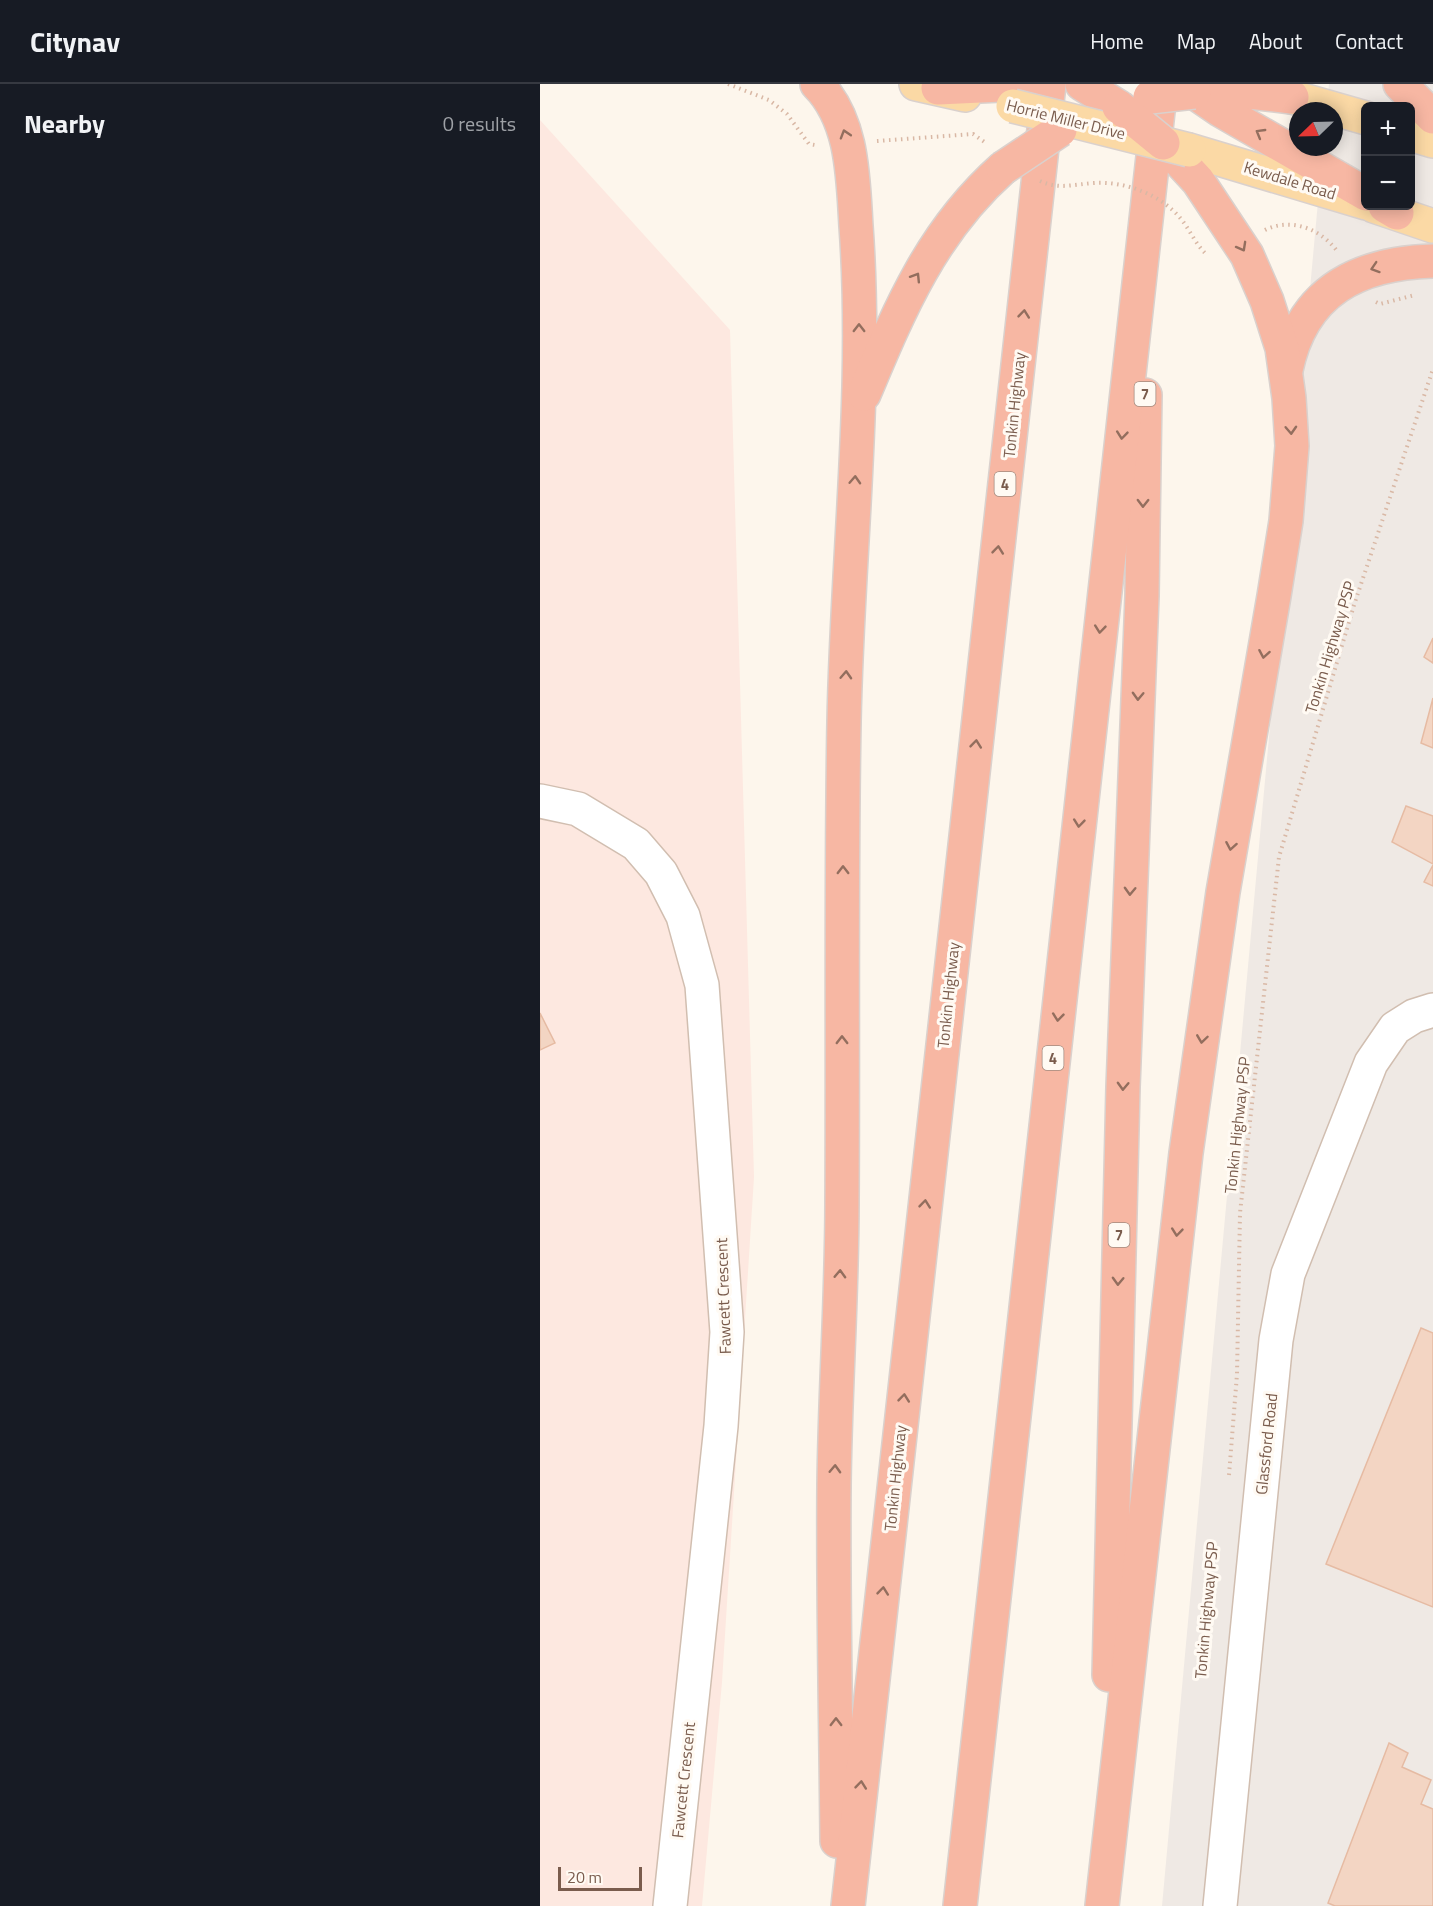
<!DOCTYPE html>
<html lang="en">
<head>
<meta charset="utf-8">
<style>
  :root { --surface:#171b24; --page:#242831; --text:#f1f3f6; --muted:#9ea1a6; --line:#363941 }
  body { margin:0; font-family:"Titillium Web",sans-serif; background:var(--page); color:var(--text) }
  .controls { position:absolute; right:18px; top:18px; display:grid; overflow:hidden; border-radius:9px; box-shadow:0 3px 15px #0003 }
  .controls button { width:54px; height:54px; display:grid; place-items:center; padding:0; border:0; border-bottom:2px solid var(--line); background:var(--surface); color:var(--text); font:30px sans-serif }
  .compass { position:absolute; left:749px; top:18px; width:54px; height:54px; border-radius:50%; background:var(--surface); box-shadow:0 3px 15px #0003; rotate:247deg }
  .scale { position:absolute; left:18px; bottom:15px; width:84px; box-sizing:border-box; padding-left:6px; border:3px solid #7a5c4d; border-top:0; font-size:16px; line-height:21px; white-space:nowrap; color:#7a5c4d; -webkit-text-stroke:4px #fffaf3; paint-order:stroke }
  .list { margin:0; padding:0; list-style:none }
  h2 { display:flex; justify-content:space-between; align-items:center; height:78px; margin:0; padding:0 24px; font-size:26px }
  h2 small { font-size:20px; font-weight:400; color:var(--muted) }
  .map { position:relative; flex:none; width:893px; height:1822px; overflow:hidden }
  header { display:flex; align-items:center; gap:36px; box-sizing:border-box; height:84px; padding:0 30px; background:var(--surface); border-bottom:2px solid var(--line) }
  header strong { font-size:28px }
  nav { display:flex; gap:33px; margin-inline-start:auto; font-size:21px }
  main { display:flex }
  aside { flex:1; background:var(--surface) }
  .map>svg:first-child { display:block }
</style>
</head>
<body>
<header>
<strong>Citynav</strong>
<nav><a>Home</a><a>Map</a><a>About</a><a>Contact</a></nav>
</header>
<main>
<aside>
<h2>Nearby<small>0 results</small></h2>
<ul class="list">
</ul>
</aside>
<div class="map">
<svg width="893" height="1822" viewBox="0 0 893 1822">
  <rect width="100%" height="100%" fill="#fdf6ec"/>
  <!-- commercial -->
  <polygon fill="#fde8e0" points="0,36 190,246 214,1093 182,1598 162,1822 0,1822"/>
  <!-- industrial -->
  <path fill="#efe9e4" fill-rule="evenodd" d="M789,0H893V1822H622L783,63H794V27H786ZM826,22H870V122H826Z"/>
  <!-- building -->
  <g fill="#f3d5c3" stroke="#e6bba3" stroke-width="1.5">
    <polygon points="893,554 893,579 884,573"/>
    <polygon points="893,614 893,664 881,659"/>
    <polygon points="866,722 893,732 893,780 852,758"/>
    <polygon points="893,781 893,802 884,798"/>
    <polygon points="0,929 15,959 0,966"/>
    <polygon points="881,1244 893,1249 893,1523 786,1480"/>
    <polygon points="849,1659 868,1669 862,1683 891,1696 881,1720 893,1725 893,1822 795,1822 788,1819"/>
  </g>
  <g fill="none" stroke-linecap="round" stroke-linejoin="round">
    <defs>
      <g id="minor">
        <polyline points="0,717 38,725 96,760 121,789 143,832 162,901 187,1248 181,1342 130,1822"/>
        <polyline points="680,1822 736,1256 748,1190 831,979 855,944 874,932 893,926"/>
      </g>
      <g id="major">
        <polyline points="376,0 425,11"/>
        <polyline points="724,5 826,34"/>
        <polyline points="870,50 893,57"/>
        <polyline points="649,66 826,119"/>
        <polyline points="834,122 893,142"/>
      </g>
      <g id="highway">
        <path d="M277,0C313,36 313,93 316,142C328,307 307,473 304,638C301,798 303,958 302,1118C302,1213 295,1307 294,1402C293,1520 296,1639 297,1757"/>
        <polyline points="542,0 579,23"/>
        <polyline points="642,0 680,26 826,110"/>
        <polyline points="860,0 893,33"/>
        <polyline points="398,4 483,0"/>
        <polyline points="654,8 709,8 752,13"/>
        <polyline points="845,122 857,129"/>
        <path d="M746,286C762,207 818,179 893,177"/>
        <path d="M324,310C360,224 392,147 463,84"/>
        <polyline points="569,1591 583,1003 602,512 605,311"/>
        <polyline points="308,1822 509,0"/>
        <polyline points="420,1822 621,0"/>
        <polyline points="562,1822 646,1069 683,808 734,512 746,437 752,362 749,314 742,264 727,217 707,171 658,97 623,59"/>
      </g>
    </defs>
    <!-- minor casing -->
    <use href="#minor" stroke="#d1beb0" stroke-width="36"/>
    <!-- major casing -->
    <use href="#major" stroke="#dad1cd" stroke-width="36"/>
    <!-- highway casing -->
    <use href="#highway" stroke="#dad1cd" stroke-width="36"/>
    <!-- path -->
    <g stroke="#d9b8a5" stroke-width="4" stroke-dasharray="1.5 4.5" stroke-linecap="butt">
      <polyline points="188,0 229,16 247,30 269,60 275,61"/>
      <polyline points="337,57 433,50 446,59"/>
      <path d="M725,146C751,133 781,145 797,167"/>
      <polyline points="836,218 840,220 875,211"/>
      <polyline points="689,1391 697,1290 700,1129 739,773 814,521 893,285"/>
    </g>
    <!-- minor -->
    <use href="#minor" stroke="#fff" stroke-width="33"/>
    <!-- major -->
    <use href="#major" stroke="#fbd9a5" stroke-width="33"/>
    <!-- highway -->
    <use href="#highway" stroke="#f7b7a3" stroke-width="33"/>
    <defs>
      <polyline id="major-bridge" points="473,22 649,66"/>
      <g id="highway-bridge">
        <polyline points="610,13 654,8"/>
        <polyline points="579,23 623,59"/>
        <polyline points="463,84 520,46"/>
      </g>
    </defs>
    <!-- major-bridge casing -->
    <use href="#major-bridge" stroke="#dad1cd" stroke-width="36" stroke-linecap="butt"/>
    <!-- highway-bridge casing -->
    <use href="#highway-bridge" stroke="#dad1cd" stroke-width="36" stroke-linecap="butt"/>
    <!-- path-bridge -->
    <path stroke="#d9b8a5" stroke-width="4" stroke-dasharray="1.5 4.5" stroke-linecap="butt" d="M500,97C519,106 535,100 555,99C585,97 622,111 641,135C650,146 655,159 665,169"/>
    <!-- major-bridge -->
    <use href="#major-bridge" stroke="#fbd9a5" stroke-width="33"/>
    <!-- highway-bridge -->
    <use href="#highway-bridge" stroke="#f7b7a3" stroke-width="33"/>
  </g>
  <!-- one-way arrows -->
  <defs><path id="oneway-chevron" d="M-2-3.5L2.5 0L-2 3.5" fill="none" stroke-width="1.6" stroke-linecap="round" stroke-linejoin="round" transform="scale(1.5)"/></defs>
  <g stroke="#936e5e">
    <use href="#oneway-chevron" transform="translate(720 49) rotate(-150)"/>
    <use href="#oneway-chevron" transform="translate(305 50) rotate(-107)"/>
    <use href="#oneway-chevron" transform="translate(702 163) rotate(61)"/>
    <use href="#oneway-chevron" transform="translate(835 184) rotate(162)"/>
    <use href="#oneway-chevron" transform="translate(376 193) rotate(-58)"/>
    <use href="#oneway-chevron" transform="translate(484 230) rotate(-84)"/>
    <use href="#oneway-chevron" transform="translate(319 244) rotate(-90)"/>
    <use href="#oneway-chevron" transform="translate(751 346) rotate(87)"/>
    <use href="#oneway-chevron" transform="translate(582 351) rotate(96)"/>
    <use href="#oneway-chevron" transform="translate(315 396) rotate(-87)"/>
    <use href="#oneway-chevron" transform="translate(603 419) rotate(91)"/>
    <use href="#oneway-chevron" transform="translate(458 466) rotate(-84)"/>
    <use href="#oneway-chevron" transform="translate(560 545) rotate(96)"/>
    <use href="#oneway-chevron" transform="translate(724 570) rotate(100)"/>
    <use href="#oneway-chevron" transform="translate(306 591) rotate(-87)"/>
    <use href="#oneway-chevron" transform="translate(598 612) rotate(92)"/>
    <use href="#oneway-chevron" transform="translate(436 660) rotate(-84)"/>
    <use href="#oneway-chevron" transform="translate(539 739) rotate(96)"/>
    <use href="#oneway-chevron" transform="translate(691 762) rotate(100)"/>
    <use href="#oneway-chevron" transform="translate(303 786) rotate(-90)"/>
    <use href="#oneway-chevron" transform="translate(590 807) rotate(92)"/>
    <use href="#oneway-chevron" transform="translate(518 933) rotate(96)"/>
    <use href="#oneway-chevron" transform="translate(662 955) rotate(98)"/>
    <use href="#oneway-chevron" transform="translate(302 956) rotate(-90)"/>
    <use href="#oneway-chevron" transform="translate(583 1002) rotate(92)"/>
    <use href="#oneway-chevron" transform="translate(385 1120) rotate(-84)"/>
    <use href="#oneway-chevron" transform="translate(637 1148) rotate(96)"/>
    <use href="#oneway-chevron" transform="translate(300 1190) rotate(-88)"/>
    <use href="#oneway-chevron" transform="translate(578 1197) rotate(92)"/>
    <use href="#oneway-chevron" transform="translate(364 1314) rotate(-84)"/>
    <use href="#oneway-chevron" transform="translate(295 1385) rotate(-88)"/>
    <use href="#oneway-chevron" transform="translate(343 1507) rotate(-84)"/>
    <use href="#oneway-chevron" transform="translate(296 1638) rotate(-90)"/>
    <use href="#oneway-chevron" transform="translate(321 1701) rotate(-84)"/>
  </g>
  <g text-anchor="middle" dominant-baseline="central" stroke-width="6" stroke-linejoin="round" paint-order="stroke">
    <!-- shield labels -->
    <g fill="#fffaf3" stroke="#a28b7f" stroke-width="1.5">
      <rect x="594.5" y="298" width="21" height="24" rx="4.5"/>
      <rect x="454.5" y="388" width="21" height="24" rx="4.5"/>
      <rect x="502.5" y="962" width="21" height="24" rx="4.5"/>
      <rect x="568.5" y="1139" width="21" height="24" rx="4.5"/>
    </g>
    <g font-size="15" font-weight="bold" fill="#7a5c4d">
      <text x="605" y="310">7</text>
      <text x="465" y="400">4</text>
      <text x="513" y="974">4</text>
      <text x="579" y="1151">7</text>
    </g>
    <!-- street labels -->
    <g font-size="16" fill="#7a5c4d" stroke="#fffaf3">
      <text transform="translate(526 35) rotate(14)">Horrie Miller Drive</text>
      <text transform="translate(750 96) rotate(17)">Kewdale Road</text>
      <text transform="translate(474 321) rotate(-84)">Tonkin Highway</text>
      <text transform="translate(790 563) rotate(-73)">Tonkin Highway PSP</text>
      <text transform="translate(408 911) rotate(-84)">Tonkin Highway</text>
      <text transform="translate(697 1041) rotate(-84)">Tonkin Highway PSP</text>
      <text transform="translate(183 1212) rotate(-92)">Fawcett Crescent</text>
      <text transform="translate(726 1360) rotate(-84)">Glassford Road</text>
      <text transform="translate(355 1394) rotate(-84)">Tonkin Highway</text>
      <text transform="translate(666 1526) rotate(-85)">Tonkin Highway PSP</text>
      <text transform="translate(143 1696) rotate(-84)">Fawcett Crescent</text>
    </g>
  </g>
</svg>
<div class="controls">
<button>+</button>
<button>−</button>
</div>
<svg class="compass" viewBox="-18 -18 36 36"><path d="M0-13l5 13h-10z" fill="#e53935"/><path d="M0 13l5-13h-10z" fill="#9ea1a6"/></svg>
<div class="scale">20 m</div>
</div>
</main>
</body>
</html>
